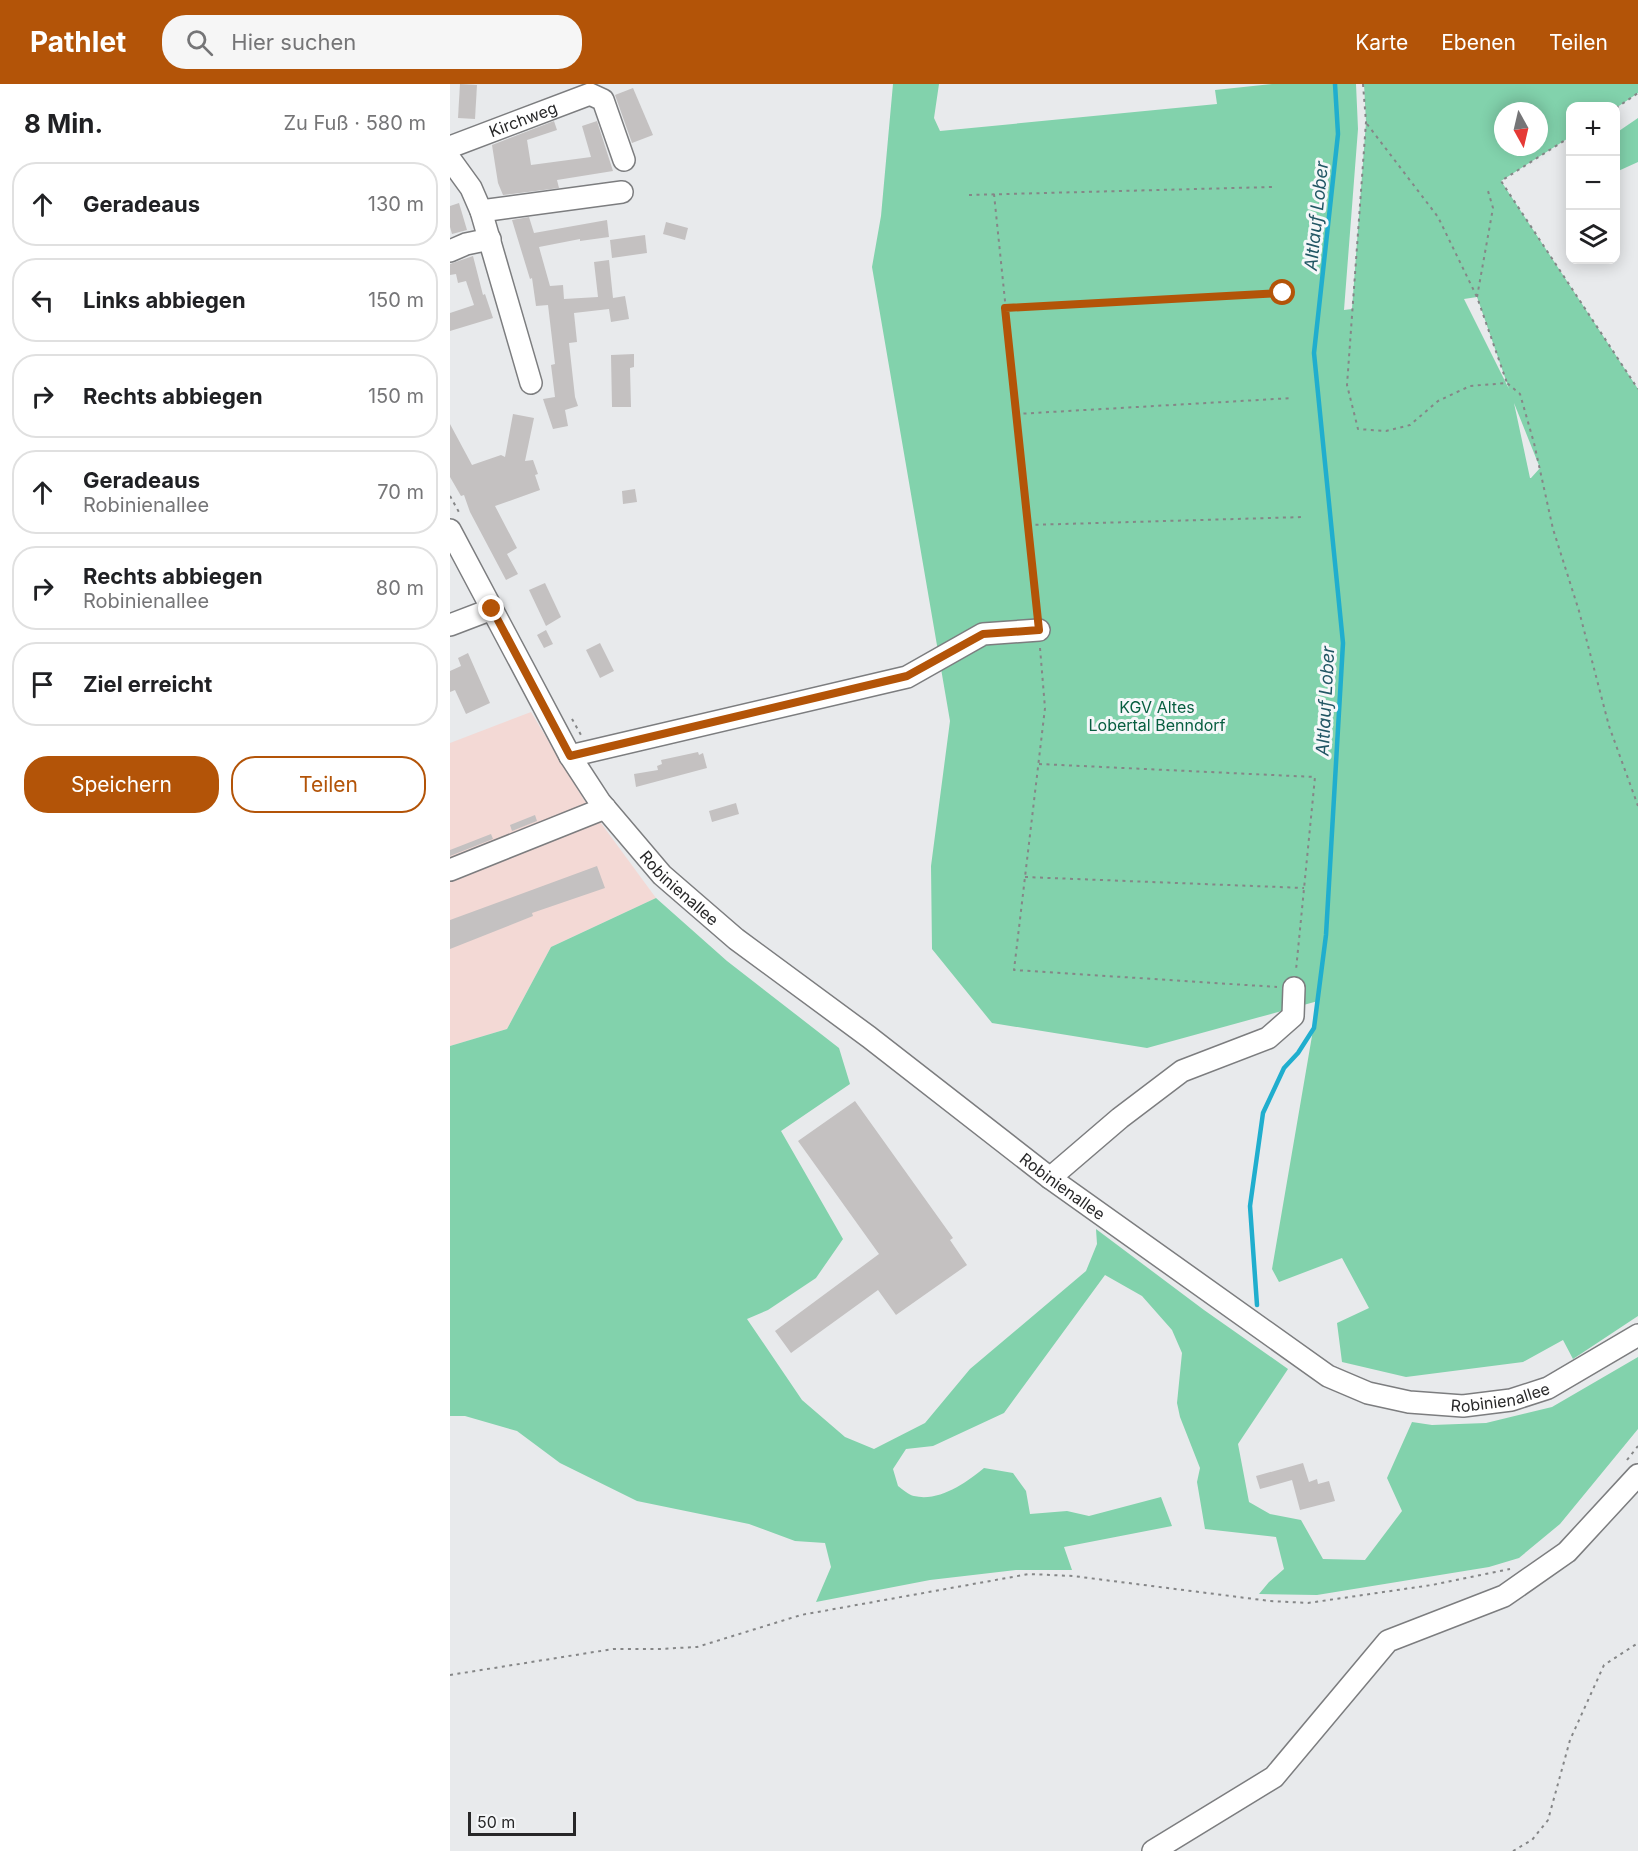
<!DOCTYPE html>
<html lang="de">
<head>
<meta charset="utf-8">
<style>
  :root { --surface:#fff; --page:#f6f6f6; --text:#202124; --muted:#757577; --line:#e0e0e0; --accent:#b35408 }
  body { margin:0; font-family:Inter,sans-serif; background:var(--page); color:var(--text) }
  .controls { position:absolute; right:18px; top:18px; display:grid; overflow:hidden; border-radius:12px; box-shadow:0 3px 15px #0003 }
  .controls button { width:54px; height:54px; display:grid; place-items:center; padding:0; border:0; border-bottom:2px solid var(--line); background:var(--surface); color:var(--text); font:30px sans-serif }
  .compass { position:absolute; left:1044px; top:18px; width:54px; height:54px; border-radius:50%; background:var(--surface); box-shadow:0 3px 15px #0003; rotate:172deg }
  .scale { position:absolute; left:18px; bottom:15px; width:108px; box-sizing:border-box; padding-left:6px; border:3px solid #272728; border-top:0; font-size:16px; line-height:21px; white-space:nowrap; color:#272728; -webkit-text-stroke:4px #f5f7f9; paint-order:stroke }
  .stop { position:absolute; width:18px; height:18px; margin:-14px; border:4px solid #b35408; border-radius:50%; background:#fff }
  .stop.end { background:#b35408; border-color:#fff; box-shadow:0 2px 6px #0008 }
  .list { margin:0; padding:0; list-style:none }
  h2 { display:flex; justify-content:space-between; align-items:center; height:78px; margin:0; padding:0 24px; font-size:26px }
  h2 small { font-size:20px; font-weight:400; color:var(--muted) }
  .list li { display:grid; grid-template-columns:39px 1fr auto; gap:18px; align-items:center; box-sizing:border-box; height:84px; margin:0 12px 12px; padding:0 12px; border:2px solid var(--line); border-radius:24px }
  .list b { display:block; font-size:22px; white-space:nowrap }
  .list p { margin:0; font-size:20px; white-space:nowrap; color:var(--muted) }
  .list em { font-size:20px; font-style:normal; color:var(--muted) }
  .actions { display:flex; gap:12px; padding:18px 24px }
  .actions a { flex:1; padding:14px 0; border:2px solid var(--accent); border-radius:24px; text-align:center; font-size:21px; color:var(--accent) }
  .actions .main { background:var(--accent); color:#fff }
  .icon { flex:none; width:33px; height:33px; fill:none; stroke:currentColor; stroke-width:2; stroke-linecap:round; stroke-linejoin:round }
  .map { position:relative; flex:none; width:1188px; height:1767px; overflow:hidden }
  header { display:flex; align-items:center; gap:36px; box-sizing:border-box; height:84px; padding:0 30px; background:var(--accent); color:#fff }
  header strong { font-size:28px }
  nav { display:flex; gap:33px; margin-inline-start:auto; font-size:21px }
  .search { width:420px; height:54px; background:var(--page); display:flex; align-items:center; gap:15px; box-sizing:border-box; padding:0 21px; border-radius:24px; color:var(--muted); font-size:22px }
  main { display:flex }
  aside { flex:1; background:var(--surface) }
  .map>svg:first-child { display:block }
</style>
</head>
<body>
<header>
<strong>Pathlet</strong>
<div class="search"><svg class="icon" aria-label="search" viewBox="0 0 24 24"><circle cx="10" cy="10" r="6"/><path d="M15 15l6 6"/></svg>Hier suchen</div>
<nav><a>Karte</a><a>Ebenen</a><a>Teilen</a></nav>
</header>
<main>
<aside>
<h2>8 Min.<small>Zu Fuß · 580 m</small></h2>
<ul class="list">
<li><svg class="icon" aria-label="ahead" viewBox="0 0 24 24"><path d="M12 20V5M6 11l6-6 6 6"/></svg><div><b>Geradeaus</b></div><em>130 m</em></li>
<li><svg class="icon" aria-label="left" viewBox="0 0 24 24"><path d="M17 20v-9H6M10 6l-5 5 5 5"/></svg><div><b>Links abbiegen</b></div><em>150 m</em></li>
<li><svg class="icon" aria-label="right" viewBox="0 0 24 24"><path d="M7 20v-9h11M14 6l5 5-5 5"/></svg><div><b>Rechts abbiegen</b></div><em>150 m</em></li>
<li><svg class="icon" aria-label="ahead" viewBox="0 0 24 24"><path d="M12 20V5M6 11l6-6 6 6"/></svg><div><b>Geradeaus</b><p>Robinienallee</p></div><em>70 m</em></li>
<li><svg class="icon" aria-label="right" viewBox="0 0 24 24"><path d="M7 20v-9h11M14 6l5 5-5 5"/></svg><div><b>Rechts abbiegen</b><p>Robinienallee</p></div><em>80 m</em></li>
<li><svg class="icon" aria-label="arrive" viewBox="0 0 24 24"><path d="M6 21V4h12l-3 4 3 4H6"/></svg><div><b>Ziel erreicht</b></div></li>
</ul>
<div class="actions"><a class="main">Speichern</a><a>Teilen</a></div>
</aside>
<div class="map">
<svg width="1188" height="1767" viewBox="0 0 1188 1767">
  <rect width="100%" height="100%" fill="#e8eaec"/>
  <!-- commercial -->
  <polygon fill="#f3d9d5" points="81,628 134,716 206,814 101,863 57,945 0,962 0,659"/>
  <!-- green -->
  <g fill="#82d2ac" fill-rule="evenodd">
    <path d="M443,0H489L484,34L490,47L767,20L765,6L822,0H906L908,45L894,226L902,225L916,38L914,0H1188V9L1166,24L1120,22V53L1051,97L1188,305V1232L1123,1275L1113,1256L1073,1278L956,1293L892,1278L887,1239L919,1224L892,1174L829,1198L822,1185L868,917L697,964L542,939L482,865L481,782L500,637L422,183L431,132ZM1053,27H1089V63H1053ZM1027,213L1059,305L1014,215ZM1064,319L1090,384L1081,394H1080Z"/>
    <polygon points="1188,34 1188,78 1166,88 1166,49"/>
    <path d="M206,814L277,877L389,964L400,1000L331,1047L393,1155L366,1194L318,1226L297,1235L352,1316L395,1353L424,1365L475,1339L520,1285L636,1187L647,1160L646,1145L754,1226L838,1285L788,1360L799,1418L820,1430L851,1436L873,1475L915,1476L952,1427L937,1394L962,1338L982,1341L1036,1339L1102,1323L1188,1273V1345L1110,1440L1069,1474L1039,1483L867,1511L809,1510L819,1498L834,1485L826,1453L755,1445L747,1398L750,1384L730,1333L727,1319L732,1269L722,1246L692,1212L655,1191L554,1329L483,1362L456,1365L443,1385L448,1402C452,1405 459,1411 464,1412C489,1418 516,1399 534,1384L563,1389L576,1407L580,1430L617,1427L639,1432L711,1413L722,1442L614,1463L622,1486H566L480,1496L366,1518L381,1483L375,1459L345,1457L299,1440L187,1417L110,1379L67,1347L15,1332H0V962L57,945L101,863Z"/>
  </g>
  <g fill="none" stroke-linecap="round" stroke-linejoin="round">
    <!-- stream -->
    <polyline stroke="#20aece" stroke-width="4.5" points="807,1221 800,1122 813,1029 834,984 848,969 864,944 876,851 893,559 864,269 888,50 885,0"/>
  </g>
  <!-- building -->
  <g fill="#c4c1c1">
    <polygon points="10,0 27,1 25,35 8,34"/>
    <polygon points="183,4 203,51 182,59 165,11"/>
    <polygon points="104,37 107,46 77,56 81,81 141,73 132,42 147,37 163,87 107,96 109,104 53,111 48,99 42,61"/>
    <polygon points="9,119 17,146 2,150 0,143 0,122"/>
    <polygon points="79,133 84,149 157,136 159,153 130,157 130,155 89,163 100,202 113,201 114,215 148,213 144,178 159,176 163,214 175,212 179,235 161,238 159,225 124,229 127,258 119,259 125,313 128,322 115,326 118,342 103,345 93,315 105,313 101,281 105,280 98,221 86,222 82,194 80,195 62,136"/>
    <polygon points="216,138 238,144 235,156 213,150"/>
    <polygon points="195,151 197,169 162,174 160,156"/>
    <polygon points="23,172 33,211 35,210 43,234 0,247 0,229 24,221 16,197 8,199 6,190 0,191 0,180"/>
    <polygon points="184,270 184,283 180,284 181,323 162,323 161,271"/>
    <polygon points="63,330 84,334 75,377 83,376 88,390 85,391 90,406 45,422 67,464 57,470 68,490 56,496 20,428 14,411 11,412 0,393 0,340 22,381 51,371 55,373"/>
    <polygon points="185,405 187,418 173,420 172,407"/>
    <polygon points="95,499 111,533 96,542 79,506"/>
    <polygon points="96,546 103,560 94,564 87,551"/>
    <polygon points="150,559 164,587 150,594 136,566"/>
    <polygon points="18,569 40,619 16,630 5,606 0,608 0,587 11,582 8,574"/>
    <polygon points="248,668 249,671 253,669 257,684 186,703 184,690 208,686 207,682 212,680 211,676"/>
    <polygon points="286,719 289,730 262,738 259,727"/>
    <polygon points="85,731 87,737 62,747 60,741"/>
    <polygon points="41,750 43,755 0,772 0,766"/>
    <polygon points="147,782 155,804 82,829 83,832 0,865 0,836"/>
    <polygon points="405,1017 503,1154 500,1156 517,1181 446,1231 428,1206 341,1269 325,1247 429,1170 348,1057"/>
    <polygon points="853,1379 859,1398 867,1395 868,1400 879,1397 885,1417 850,1426 842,1396 810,1405 806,1392"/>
  </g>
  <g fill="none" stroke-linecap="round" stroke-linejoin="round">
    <defs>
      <g id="minor">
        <path id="s1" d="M0,63L140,10L153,16L174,76"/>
        <polyline points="0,75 21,104 31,127 81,299"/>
        <polyline points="31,127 172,108"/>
        <polyline points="0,167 16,160 40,155"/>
        <path id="s2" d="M0,446L120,672L150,718L212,791L286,855L419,953L600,1094L878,1292L918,1309L959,1318L1013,1322L1061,1316L1098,1304L1188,1251"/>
        <polyline points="0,541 42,525"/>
        <polyline points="120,672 457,593 533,550 589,546"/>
        <polyline points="0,786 155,724"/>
        <polyline points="600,1094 670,1034 732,987 818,954 843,932 844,904"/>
        <polyline points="703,1767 824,1693 938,1557 1054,1512 1117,1468 1188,1391"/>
      </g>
    </defs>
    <!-- minor casing -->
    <use href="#minor" stroke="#7c7d7f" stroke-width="24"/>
    <!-- path -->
    <g stroke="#858687" stroke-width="2" stroke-dasharray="3 4.5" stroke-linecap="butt">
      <polyline points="913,0 916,38 897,301 908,345 936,347 960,341 988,317 1020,302 1057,299 1070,310 1084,359 1103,445 1129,527 1159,642 1188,722"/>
      <polyline points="1166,24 1188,9"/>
      <polyline points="917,40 988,133 1027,213 1057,299"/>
      <polyline points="1120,53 1051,97 1188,305"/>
      <polyline points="544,110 587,528"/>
      <polyline points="519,111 822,103"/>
      <polyline points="1027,213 1043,124 1038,107"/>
      <polyline points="556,224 833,209"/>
      <polyline points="566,330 843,314"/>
      <polyline points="0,412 10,430"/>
      <polyline points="578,441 854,433"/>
      <polyline points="590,564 595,624 564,886 827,903"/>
      <polyline points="122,635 131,651"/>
      <polyline points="589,680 865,693 846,886"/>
      <polyline points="575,793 854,804"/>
      <polyline points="1177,1376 1188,1362"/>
      <polyline points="0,1591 163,1565 209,1565 247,1563 351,1531 579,1490 623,1492 820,1517 858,1519 982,1501 1060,1485"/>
      <polyline points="1063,1767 1082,1756 1098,1736 1120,1656 1154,1581 1188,1559"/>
    </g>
    <!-- minor -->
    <use href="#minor" stroke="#fff" stroke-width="21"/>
  </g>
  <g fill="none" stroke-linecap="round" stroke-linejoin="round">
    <!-- route -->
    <polyline stroke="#b35408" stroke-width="8" points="42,525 120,672 457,592 533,550 589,546 555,224 833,209"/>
  </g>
  <g text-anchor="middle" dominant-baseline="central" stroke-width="6" stroke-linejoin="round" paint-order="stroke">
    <!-- street labels -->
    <g font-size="16" fill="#272728" stroke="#f5f7f9">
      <text stroke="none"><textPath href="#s1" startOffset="78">Kirchweg</textPath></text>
      <text stroke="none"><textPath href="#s2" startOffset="428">Robinienallee</textPath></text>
      <text stroke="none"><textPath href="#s2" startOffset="914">Robinienallee</textPath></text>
      <text stroke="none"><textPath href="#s2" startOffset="1418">Robinienallee</textPath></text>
    </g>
    <!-- park labels -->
    <g font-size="16" fill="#075e40" stroke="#f5f7f9">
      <text x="707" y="623">KGV Altes<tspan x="707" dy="18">Lobertal Benndorf</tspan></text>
    </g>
    <!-- water labels -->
    <g font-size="18" font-style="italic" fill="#215664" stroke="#f5f7f9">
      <text transform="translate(866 132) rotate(-84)">Altlauf Lober</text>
      <text transform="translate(875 617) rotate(-87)">Altlauf Lober</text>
    </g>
  </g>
</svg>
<div class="controls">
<button>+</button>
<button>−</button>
<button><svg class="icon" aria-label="layers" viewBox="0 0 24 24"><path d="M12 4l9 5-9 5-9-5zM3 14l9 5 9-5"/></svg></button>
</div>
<svg class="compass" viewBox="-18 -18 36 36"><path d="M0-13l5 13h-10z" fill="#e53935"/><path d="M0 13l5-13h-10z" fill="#757577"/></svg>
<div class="scale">50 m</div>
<div class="stop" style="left:833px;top:209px"></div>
<div class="stop end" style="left:42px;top:525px"></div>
</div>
</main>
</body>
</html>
